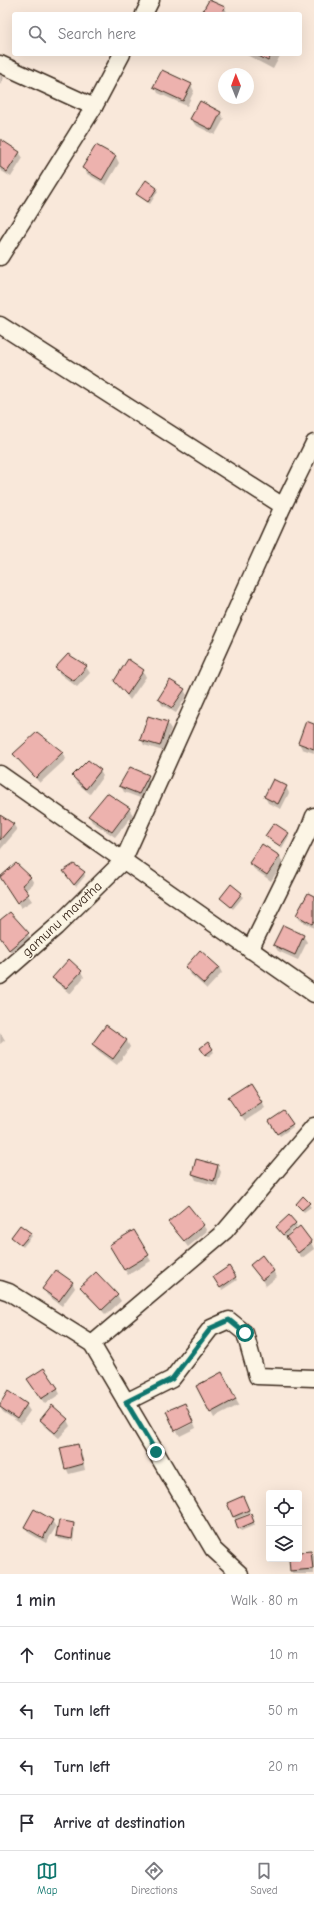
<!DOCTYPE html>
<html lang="en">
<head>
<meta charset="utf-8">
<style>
  :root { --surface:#fff; --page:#f2f2f3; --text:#2b2b33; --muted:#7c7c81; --line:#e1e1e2; --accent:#0f766e }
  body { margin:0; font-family:"Comic Neue",sans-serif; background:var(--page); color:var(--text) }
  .controls { position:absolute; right:12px; bottom:12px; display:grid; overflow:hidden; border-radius:4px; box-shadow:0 4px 16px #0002 }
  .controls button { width:36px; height:36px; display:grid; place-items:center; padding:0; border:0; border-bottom:1px solid var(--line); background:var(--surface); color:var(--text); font:20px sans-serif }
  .compass { position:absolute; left:218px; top:68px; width:36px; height:36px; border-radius:50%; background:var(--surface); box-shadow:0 4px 16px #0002; rotate:359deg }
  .stop { position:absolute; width:12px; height:12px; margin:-9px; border:3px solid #0f766e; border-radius:50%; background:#fff }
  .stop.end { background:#0f766e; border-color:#fff; box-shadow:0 1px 4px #0008 }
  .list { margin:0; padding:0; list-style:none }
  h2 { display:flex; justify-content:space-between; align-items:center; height:52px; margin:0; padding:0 16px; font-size:17px }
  h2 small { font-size:13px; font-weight:400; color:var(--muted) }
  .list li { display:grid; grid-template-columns:26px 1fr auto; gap:12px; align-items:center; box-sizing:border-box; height:56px; padding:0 16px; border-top:1px solid var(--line) }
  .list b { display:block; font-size:15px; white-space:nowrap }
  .list em { font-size:13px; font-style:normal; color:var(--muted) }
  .icon { flex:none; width:22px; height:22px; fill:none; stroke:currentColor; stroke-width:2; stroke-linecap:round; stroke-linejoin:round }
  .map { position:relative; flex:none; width:314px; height:1574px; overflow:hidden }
  .search { position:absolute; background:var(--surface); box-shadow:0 4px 16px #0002; left:12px; right:12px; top:12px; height:44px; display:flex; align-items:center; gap:10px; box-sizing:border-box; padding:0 14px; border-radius:4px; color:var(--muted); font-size:15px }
  .sheet { height:276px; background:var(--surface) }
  nav { display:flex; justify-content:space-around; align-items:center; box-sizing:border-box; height:56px; border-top:1px solid var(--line); background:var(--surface); font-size:11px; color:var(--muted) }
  nav a { display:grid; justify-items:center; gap:2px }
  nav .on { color:var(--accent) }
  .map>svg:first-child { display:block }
</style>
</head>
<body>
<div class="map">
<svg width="314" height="1574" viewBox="0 0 314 1574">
  <rect width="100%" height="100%" fill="#f9e8da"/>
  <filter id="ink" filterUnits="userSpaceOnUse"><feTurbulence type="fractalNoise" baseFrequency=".025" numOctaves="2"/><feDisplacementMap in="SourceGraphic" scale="8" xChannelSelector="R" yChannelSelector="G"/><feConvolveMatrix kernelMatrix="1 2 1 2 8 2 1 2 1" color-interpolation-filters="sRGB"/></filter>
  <g filter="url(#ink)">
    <!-- shadow -->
    <g fill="#0003">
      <polygon points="210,0 225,8 228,14 202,14"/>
      <polygon points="245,54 281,54 273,69"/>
      <polygon points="0,74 4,78 0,85"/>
      <polygon points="191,85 194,91 187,106 158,93 155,87"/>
      <polygon points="220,113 224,119 215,135 195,125 192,119"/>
      <polygon points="0,140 19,152 23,158 11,177 0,170"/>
      <polygon points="97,146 116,157 119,163 106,185 87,174 84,168"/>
      <polygon points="146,182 158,191 150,204 137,194"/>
      <polygon points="68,656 86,667 90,673 77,687 60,674 56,668"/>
      <polygon points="143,671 146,677 130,700 115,681"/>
      <polygon points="184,690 187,695 176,713 162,705 159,699"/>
      <polygon points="167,723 171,729 163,751 144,745 141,739"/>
      <polygon points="314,725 314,753 302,749 299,743"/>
      <polygon points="37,733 63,753 66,759 40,783 18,760 14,754"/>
      <polygon points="100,771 103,776 90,794 76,782 73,777"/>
      <polygon points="148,776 151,782 143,799 124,792 121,786"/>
      <polygon points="286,787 289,793 281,809 268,803 265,797"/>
      <polygon points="129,809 133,815 115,837 92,822 89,816"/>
      <polygon points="0,816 13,824 17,830 0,850"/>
      <polygon points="288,834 289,836 282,848 267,836"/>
      <polygon points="262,845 280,857 283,863 271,881 254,869 250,863"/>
      <polygon points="84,873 85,876 76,887 66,874"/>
      <polygon points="2,877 30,877 34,883 25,891 32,901 21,908"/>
      <polygon points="231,886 243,897 233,909 221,898"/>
      <polygon points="314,897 314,928 300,920 297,915"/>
      <polygon points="10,913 32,940 13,955 0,936 0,921"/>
      <polygon points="303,936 307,942 298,960 278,951 274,945"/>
      <polygon points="186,967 219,967 222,973 207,989 189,973"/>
      <polygon points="81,972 84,977 70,994 57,983 53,978"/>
      <polygon points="106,1026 127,1041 130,1047 117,1065 97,1050 93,1044"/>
      <polygon points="0,1032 5,1040 0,1044"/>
      <polygon points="212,1049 214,1052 208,1057 203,1051"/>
      <polygon points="250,1084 265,1108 245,1121 233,1103"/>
      <polygon points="284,1113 293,1127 280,1136 270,1122"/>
      <polygon points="218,1166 221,1172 217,1186 196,1180 193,1174"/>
      <polygon points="303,1198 311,1207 304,1212 299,1207"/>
      <polygon points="169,1222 203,1225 207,1231 188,1247"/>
      <polygon points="295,1223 297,1226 285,1237 277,1228"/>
      <polygon points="133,1231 151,1261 128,1275 110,1246"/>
      <polygon points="30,1234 32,1236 23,1247 12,1237"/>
      <polygon points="287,1238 311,1242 314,1249 302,1258"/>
      <polygon points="251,1265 273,1271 277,1277 266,1286"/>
      <polygon points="229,1267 237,1280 222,1290 214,1277"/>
      <polygon points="72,1282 75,1288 62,1306 47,1295 44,1289"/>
      <polygon points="81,1287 117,1295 121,1301 106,1315 85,1293"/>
      <polygon points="221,1373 239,1405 214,1418 197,1386"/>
      <polygon points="31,1385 57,1388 60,1394 45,1404"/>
      <polygon points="9,1393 26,1405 30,1411 21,1424 3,1412 0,1407"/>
      <polygon points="41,1420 67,1420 70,1426 59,1438 44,1426"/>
      <polygon points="194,1423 196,1428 180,1436 177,1431"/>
      <polygon points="77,1445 81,1451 85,1470 69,1474 66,1468"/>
      <polygon points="244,1500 250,1513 235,1519 234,1516"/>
      <polygon points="252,1518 255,1525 241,1531 239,1528"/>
      <polygon points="52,1521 56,1527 46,1543 29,1533 25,1527"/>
      <polygon points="74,1524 70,1541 59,1539 57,1536"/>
      <polygon points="75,1526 75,1527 73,1541 72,1541"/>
      <polygon points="310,1552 314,1555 314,1574 293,1574 291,1570 290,1559 299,1559 299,1553"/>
    </g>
    <!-- building -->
    <g fill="#edb2ae" stroke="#3b2a1e">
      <polygon points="209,0 225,7 222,14 201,14"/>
      <polygon points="255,54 272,54 268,61"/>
      <polygon points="162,70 192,84 183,101 153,87"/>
      <polygon points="200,101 221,112 212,130 190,119"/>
      <polygon points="0,139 20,152 7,172 0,167"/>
      <polygon points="96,145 116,156 102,180 82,168"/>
      <polygon points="146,180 157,188 148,202 136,194"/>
      <polygon points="68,654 87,666 74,681 55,668"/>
      <polygon points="128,659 144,670 127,695 114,681"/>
      <polygon points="170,680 185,689 172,708 158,699"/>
      <polygon points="148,716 168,722 160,746 140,740"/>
      <polygon points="306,721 314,724 314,749 298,743"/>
      <polygon points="37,732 63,752 36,778 13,754"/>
      <polygon points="88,760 101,770 86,789 72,776"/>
      <polygon points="130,767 149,775 139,794 119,786"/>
      <polygon points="273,779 287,786 278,804 264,797"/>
      <polygon points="107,793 130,808 112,832 88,816"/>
      <polygon points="0,815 14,824 0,840"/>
      <polygon points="274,823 289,833 280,846 265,836"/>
      <polygon points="262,844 280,856 267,875 249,863"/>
      <polygon points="16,863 31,877 22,885 29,894 17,903 0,877"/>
      <polygon points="74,864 85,872 74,885 63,871"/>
      <polygon points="231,884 242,893 231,907 220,898"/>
      <polygon points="308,893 314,896 314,921 312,924 296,915"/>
      <polygon points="10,912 29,933 9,950 0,937 0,920"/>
      <polygon points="283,925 304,935 295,955 273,945"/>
      <polygon points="200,950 219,967 204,984 185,967"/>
      <polygon points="69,959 82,971 66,988 52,978"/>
      <polygon points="106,1025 127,1040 113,1059 92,1044"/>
      <polygon points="208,1042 213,1049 205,1055 200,1048"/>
      <polygon points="250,1083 262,1102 241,1116 228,1097"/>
      <polygon points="284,1111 293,1124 277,1134 269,1121"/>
      <polygon points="196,1159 218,1165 214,1181 192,1174"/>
      <polygon points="303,1196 310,1203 302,1210 296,1204"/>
      <polygon points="188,1205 204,1225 184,1241 168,1222"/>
      <polygon points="289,1215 296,1223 283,1235 276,1227"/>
      <polygon points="20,1225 31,1233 21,1245 11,1237"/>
      <polygon points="300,1226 312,1242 298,1253 286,1237"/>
      <polygon points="134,1230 149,1255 124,1270 109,1245"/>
      <polygon points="262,1255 274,1271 262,1280 250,1265"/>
      <polygon points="229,1266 236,1277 220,1288 213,1277"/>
      <polygon points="56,1270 73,1282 59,1301 42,1289"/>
      <polygon points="96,1272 118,1295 102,1310 80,1287"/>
      <polygon points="44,1368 58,1388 41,1399 27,1379"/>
      <polygon points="222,1372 236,1399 210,1413 196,1386"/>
      <polygon points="8,1391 27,1404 17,1419 0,1407 0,1404"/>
      <polygon points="185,1403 193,1422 175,1431 166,1411"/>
      <polygon points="52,1405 68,1419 55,1433 40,1420"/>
      <polygon points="78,1444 83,1464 65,1469 60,1448"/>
      <polygon points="243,1496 249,1510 233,1517 227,1503"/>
      <polygon points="34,1509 53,1520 43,1538 24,1527"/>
      <polygon points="251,1514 254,1522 238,1529 235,1520"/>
      <polygon points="59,1520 74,1523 72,1539 56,1536"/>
      <polygon points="311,1551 313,1569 290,1571 289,1559 299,1559 299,1552"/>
    </g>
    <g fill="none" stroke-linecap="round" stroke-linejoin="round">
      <defs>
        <g id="minor">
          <polyline points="144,14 151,0"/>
          <polyline points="0,64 94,107"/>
          <polyline points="0,257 94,107 122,54"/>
          <polyline points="0,325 283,506"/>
          <polyline points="0,774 314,994"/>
          <polyline points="250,950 308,832 314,816"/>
          <polyline points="0,976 56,927 123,861 283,506 314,443"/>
          <polyline points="0,1289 9,1292 92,1344 213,1549 240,1574"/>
          <polyline points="92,1344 225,1231 314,1126"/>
          <polyline points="126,1402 172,1379 211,1328 229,1320 245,1333 257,1376 314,1378"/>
        </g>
      </defs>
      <!-- minor casing -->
      <use href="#minor" stroke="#3b2a1e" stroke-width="19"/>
      <!-- minor -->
      <use href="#minor" stroke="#fcf5e5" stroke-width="16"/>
    </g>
  </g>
  <g fill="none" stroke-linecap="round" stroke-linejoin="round" filter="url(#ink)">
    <!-- route -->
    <polyline stroke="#0f766e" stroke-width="5" points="156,1452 126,1402 172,1379 211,1328 229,1320 245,1333"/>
  </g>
  <g text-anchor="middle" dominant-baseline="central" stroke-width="3" stroke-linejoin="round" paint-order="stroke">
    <!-- street labels -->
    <g font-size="14" fill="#3b2a1e" stroke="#fcf5e5">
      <text transform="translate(62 919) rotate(-43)">gamunu mavatha</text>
    </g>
  </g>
</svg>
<div class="controls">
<button><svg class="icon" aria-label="locate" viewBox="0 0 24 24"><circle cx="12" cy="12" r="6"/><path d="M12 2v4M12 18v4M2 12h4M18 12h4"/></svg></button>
<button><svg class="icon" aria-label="layers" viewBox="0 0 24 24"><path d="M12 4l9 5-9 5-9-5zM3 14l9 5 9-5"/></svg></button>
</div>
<svg class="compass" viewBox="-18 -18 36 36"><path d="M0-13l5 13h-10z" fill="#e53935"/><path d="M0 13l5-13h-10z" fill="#7c7c81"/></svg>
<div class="stop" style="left:245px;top:1333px"></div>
<div class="stop end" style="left:156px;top:1452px"></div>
<div class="search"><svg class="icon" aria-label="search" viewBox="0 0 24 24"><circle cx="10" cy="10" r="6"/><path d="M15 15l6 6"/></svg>Search here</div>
</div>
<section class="sheet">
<h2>1 min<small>Walk · 80 m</small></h2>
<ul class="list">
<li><svg class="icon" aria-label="ahead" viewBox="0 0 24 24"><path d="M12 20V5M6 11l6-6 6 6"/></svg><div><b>Continue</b></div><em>10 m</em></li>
<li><svg class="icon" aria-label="left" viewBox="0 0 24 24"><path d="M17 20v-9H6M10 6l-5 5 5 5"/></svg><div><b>Turn left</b></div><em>50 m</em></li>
<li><svg class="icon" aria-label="left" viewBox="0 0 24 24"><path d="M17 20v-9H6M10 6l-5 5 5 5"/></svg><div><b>Turn left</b></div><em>20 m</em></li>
<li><svg class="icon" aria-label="arrive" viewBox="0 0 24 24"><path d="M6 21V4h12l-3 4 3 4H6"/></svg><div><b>Arrive at destination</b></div></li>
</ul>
</section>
<nav>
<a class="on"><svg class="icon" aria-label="map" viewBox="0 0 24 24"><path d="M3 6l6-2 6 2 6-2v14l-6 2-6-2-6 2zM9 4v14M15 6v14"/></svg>Map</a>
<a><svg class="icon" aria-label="directions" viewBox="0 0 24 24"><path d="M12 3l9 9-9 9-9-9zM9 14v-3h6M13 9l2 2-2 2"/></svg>Directions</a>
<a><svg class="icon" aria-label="saved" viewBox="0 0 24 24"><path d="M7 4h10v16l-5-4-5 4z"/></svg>Saved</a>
</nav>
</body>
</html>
